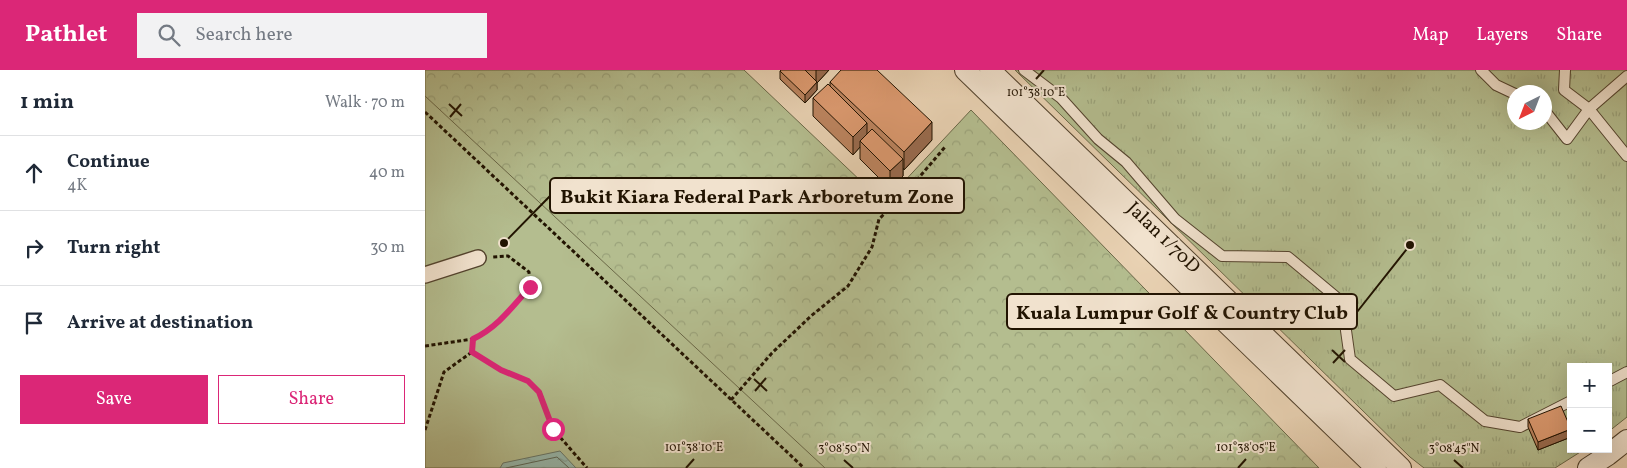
<!DOCTYPE html>
<html lang="en">
<head>
<meta charset="utf-8">
<style>
  :root { --surface:#fff; --page:#f2f2f3; --text:#1f2937; --muted:#747a83; --line:#e0e1e3; --accent:#db2777 }
  body { margin:0; font-family:Vollkorn,serif; background:var(--page); color:var(--text) }
  .controls { position:absolute; right:15px; bottom:15px; display:grid; overflow:hidden; border-radius:0px; box-shadow:0 5px 20px #0002 }
  .controls button { width:45px; height:45px; display:grid; place-items:center; padding:0; border:0; border-bottom:1px solid var(--line); background:var(--surface); color:var(--text); font:25px sans-serif }
  .compass { position:absolute; left:1082px; top:15px; width:45px; height:45px; border-radius:50%; background:var(--surface); box-shadow:0 5px 20px #0002; rotate:222deg }
  .stop { position:absolute; width:15px; height:15px; margin:-11px; border:4px solid #db2777; border-radius:50%; background:#fff }
  .stop.end { background:#db2777; border-color:#fff; box-shadow:0 1px 5px #0008 }
  .list { margin:0; padding:0; list-style:none }
  h2 { display:flex; justify-content:space-between; align-items:center; height:65px; margin:0; padding:0 20px; font-size:21px }
  h2 small { font-size:16px; font-weight:400; color:var(--muted) }
  .list li { display:grid; grid-template-columns:32px 1fr auto; gap:15px; align-items:center; box-sizing:border-box; height:75px; padding:0 20px; border-top:1px solid var(--line) }
  .list b { display:block; font-size:19px; white-space:nowrap }
  .list p { margin:0; font-size:16px; white-space:nowrap; color:var(--muted) }
  .list em { font-size:16px; font-style:normal; color:var(--muted) }
  .actions { display:flex; gap:10px; padding:15px 20px }
  .actions a { flex:1; padding:11px 0; border:1px solid var(--accent); border-radius:0px; text-align:center; font-size:18px; color:var(--accent) }
  .actions .main { background:var(--accent); color:#fff }
  .icon { flex:none; width:28px; height:28px; fill:none; stroke:currentColor; stroke-width:2; stroke-linecap:round; stroke-linejoin:round }
  .map { position:relative; flex:none; width:1202px; height:398px; overflow:hidden }
  header { display:flex; align-items:center; gap:30px; box-sizing:border-box; height:70px; padding:0 25px; background:var(--accent); color:#fff }
  header strong { font-size:24px }
  nav { display:flex; gap:28px; margin-inline-start:auto; font-size:18px }
  .search { width:350px; height:45px; background:var(--page); display:flex; align-items:center; gap:12px; box-sizing:border-box; padding:0 18px; border-radius:0px; color:var(--muted); font-size:19px }
  main { display:flex }
  aside { flex:1; background:var(--surface) }
  .map>svg:first-child { display:block }
</style>
</head>
<body>
<header>
<strong>Pathlet</strong>
<div class="search"><svg class="icon" aria-label="search" viewBox="0 0 24 24"><circle cx="10" cy="10" r="6"/><path d="M15 15l6 6"/></svg>Search here</div>
<nav><a>Map</a><a>Layers</a><a>Share</a></nav>
</header>
<main>
<aside>
<h2>1 min<small>Walk · 70 m</small></h2>
<ul class="list">
<li><svg class="icon" aria-label="ahead" viewBox="0 0 24 24"><path d="M12 20V5M6 11l6-6 6 6"/></svg><div><b>Continue</b><p>4K</p></div><em>40 m</em></li>
<li><svg class="icon" aria-label="right" viewBox="0 0 24 24"><path d="M7 20v-9h11M14 6l5 5-5 5"/></svg><div><b>Turn right</b></div><em>30 m</em></li>
<li><svg class="icon" aria-label="arrive" viewBox="0 0 24 24"><path d="M6 21V4h12l-3 4 3 4H6"/></svg><div><b>Arrive at destination</b></div></li>
</ul>
<div class="actions"><a class="main">Save</a><a>Share</a></div>
</aside>
<div class="map">
<svg width="1202" height="398" viewBox="0 0 1202 398">
  <defs>
    <pattern id="grass-tufts" width="24" height="20" patternUnits="userSpaceOnUse" patternTransform="scale(1.25)"><rect width="24" height="20" fill="#b4bd8f"/><path d="M3 7l-1-3M5 7V3M7 7l1-3M15 17l-1-3M17 17v-4M19 17l1-3" fill="none" stroke="#9aa27a"/></pattern>
    <pattern id="forest-crowns" width="20" height="18" patternUnits="userSpaceOnUse" patternTransform="scale(1.25)"><rect width="20" height="18" fill="#b4bd8f"/><path d="M2 6a3 3 0 1 1 6 0M12 15a3 3 0 1 1 6 0" fill="none" stroke="#9aa27a"/></pattern>
    <pattern id="water-ripples" width="26" height="14" patternUnits="userSpaceOnUse" patternTransform="scale(1.25)"><rect width="26" height="14" fill="#97b8ac"/><path d="M2 4q2-2 4 0t4 0M15 11q2-2 4 0t4 0" fill="none" stroke="#829d92"/></pattern>
  </defs>
  <rect width="100%" height="100%" fill="#e9d2b3"/>
  <filter id="stains"><feTurbulence type="fractalNoise" baseFrequency=".004" numOctaves="4"/><feColorMatrix values="0 0 0 0 .2 0 0 0 0 .09 0 0 0 0 .02 0 0 0 .5 -.17"/></filter>
  <radialGradient id="worn" r=".72"><stop offset=".6" stop-color="#630" stop-opacity="0"/><stop offset="1" stop-color="#630" stop-opacity=".3"/></radialGradient>
  <!-- grass -->
  <path fill="url(#grass-tufts)" stroke="#6a6848" fill-rule="evenodd" d="M590,0H1202V347L1183,362V297H1146V379H1160L1130,398H999L985,387ZM1090,22H1120V52H1090Z"/>
  <!-- forest -->
  <polygon fill="url(#forest-crowns)" stroke="#6a6848" points="0,0 319,0 459,133 546,40 894,398 0,398"/>
  <!-- park -->
  <polygon fill="#b4bd8f" stroke="#6a6848" points="0,26 400,398 0,398"/>
  <!-- water -->
  <polygon fill="url(#water-ripples)" stroke="#687668" points="135,381 151,398 75,398 78,393"/>
  <g fill="none" stroke-linecap="round" stroke-linejoin="round">
    <!-- shore -->
    <polyline stroke="#5c6656" stroke-width="1" points="81,398 132,387 144,398"/>
    <defs>
      <g id="service">
        <polyline points="599,0 636,28 673,69 701,92 750,149 797,186 863,187 917,232 925,289 969,326 1015,315 1060,351 1095,357 1146,331"/>
        <polyline points="1056,0 1071,15 1090,24"/>
        <polyline points="1140,0 1139,20 1164,39 1202,86"/>
        <polyline points="1120,41 1142,69 1164,39 1202,6"/>
        <polyline points="1183,312 1202,302"/>
      </g>
      <polyline id="pedestrian" points="0,205 53,188"/>
      <g id="minor">
        <polyline points="540,0 951,398"/>
        <polyline points="565,0 976,398"/>
        <polyline points="1163,398 1183,385 1202,370"/>
      </g>
    </defs>
    <!-- service casing -->
    <use href="#service" stroke="#53432e" stroke-width="12"/>
    <!-- pedestrian casing -->
    <use href="#pedestrian" stroke="#53432e" stroke-width="18"/>
    <!-- minor casing -->
    <use href="#minor" stroke="#53432e" stroke-width="22"/>
    <!-- path -->
    <g stroke="#211301" stroke-width="3" stroke-dasharray="4 2.5" stroke-linecap="butt">
      <polyline points="0,42 379,398"/>
      <polyline points="0,276 48,269"/>
      <polyline points="47,282 76,300 103,311 115,322 128,359 162,398"/>
      <path d="M47,282L48,269C73,257 87,237 105,217L104,202L83,186L67,187"/>
      <polyline points="306,330 347,283 386,246 423,216 447,177 454,149 480,124 520,77"/>
      <polyline points="0,360 19,302 47,282"/>
    </g>
    <!-- service -->
    <use href="#service" stroke="#f1e2ce" stroke-width="10"/>
    <!-- pedestrian -->
    <use href="#pedestrian" stroke="#f1e2ce" stroke-width="15"/>
    <!-- minor -->
    <use href="#minor" stroke="#f1e2ce" stroke-width="20"/>
  </g>
  <!-- wall -->
  <g fill="#bc845f" stroke="#211301">
    <polygon points="356,0 404,0 392,13 392,20 380,33 355,9 355,1"/>
    <polygon points="405,12 507,70 479,100 478,98 478,106 465,119 435,89 435,77 428,85 388,46 388,28 405,16"/>
    <polygon points="1103,349 1146,367 1113,380 1103,357"/>
  </g>
  <!-- shaded-wall -->
  <g fill="#996b4e" stroke="#211301">
    <polygon points="391,0 404,0 392,13 392,20 380,33 380,25 391,13"/>
    <polygon points="507,52 507,70 479,100 479,82"/>
    <polygon points="442,53 442,70 435,71 435,77 428,85 428,67"/>
    <polygon points="478,89 478,106 465,119 465,101"/>
    <polygon points="1146,359 1146,367 1113,380 1113,372"/>
  </g>
  <!-- building -->
  <g fill="#db996f" stroke="#211301">
    <polygon points="356,0 380,0 392,12 380,25 355,1"/>
    <polygon points="416,0 452,0 507,52 479,82 405,12"/>
    <polygon points="403,14 442,53 428,67 388,28"/>
    <polygon points="447,59 478,89 465,101 435,71"/>
    <polygon points="1136,336 1146,359 1113,372 1103,349"/>
  </g>
  <g fill="none" stroke-linecap="round" stroke-linejoin="round">
    <!-- route -->
    <path stroke="#db2777" stroke-width="6" d="M105,217C87,237 73,257 48,269L47,282L76,300L103,311L114,322L128,359"/>
  </g>
  <!-- ticks -->
  <path fill="none" stroke="#211301" stroke-width="2" d="M611,9L619,0M24,34L37,46M25,47L36,34M907,280L920,292M908,293L920,280M329,309L342,321M330,321L341,308M419,390L428,398M1029,390L1038,398M261,398L269,389M813,398L821,389"/>
  <g text-anchor="middle" dominant-baseline="central" stroke-width="4" stroke-linejoin="round" paint-order="stroke">
    <!-- street labels -->
    <g font-size="19" fill="#211301" stroke="#f1e2ce">
      <text transform="translate(738 168) rotate(44)">Jalan 1/70D</text>
    </g>
  </g>
  <g font-size="12" text-anchor="middle" fill="#211301" stroke="#f1e2ce" stroke-width="4" stroke-linejoin="round" paint-order="stroke">
    <text x="611" y="26">101°38'10"E</text>
    <text x="269" y="381">101°38'10"E</text>
    <text x="821" y="381">101°38'05"E</text>
    <text x="419" y="382">3°08'50"N</text>
    <text x="1029" y="382">3°08'45"N</text>
  </g>
  <!-- callouts -->
  <path fill="none" stroke="#211301" stroke-width="2" d="M79 173L125 126M985 175L932 242"/>
  <g fill="#211301" stroke="#f1e2ce" stroke-width="2">
    <circle cx="79" cy="173" r="5"/>
    <circle cx="985" cy="175" r="5"/>
  </g>
  <g fill="#f1e2ce" stroke="#211301" stroke-width="2">
    <rect x="125" y="108" width="414" height="35" rx="5"/>
    <rect x="582" y="224" width="350" height="35" rx="5"/>
  </g>
  <g font-size="20" text-anchor="middle" font-weight="bold" fill="#211301">
    <text x="332" y="133">Bukit Kiara Federal Park Arboretum Zone</text>
    <text x="757" y="249">Kuala Lumpur Golf &amp; Country Club</text>
  </g>
  <rect width="100%" height="100%" filter="url(#stains)"/>
  <rect width="100%" height="100%" fill="url(#worn)"/>
</svg>
<div class="controls">
<button>+</button>
<button>−</button>
</div>
<svg class="compass" viewBox="-18 -18 36 36"><path d="M0-13l5 13h-10z" fill="#e53935"/><path d="M0 13l5-13h-10z" fill="#747a83"/></svg>
<div class="stop" style="left:128px;top:359px"></div>
<div class="stop end" style="left:105px;top:217px"></div>
</div>
</main>
</body>
</html>
